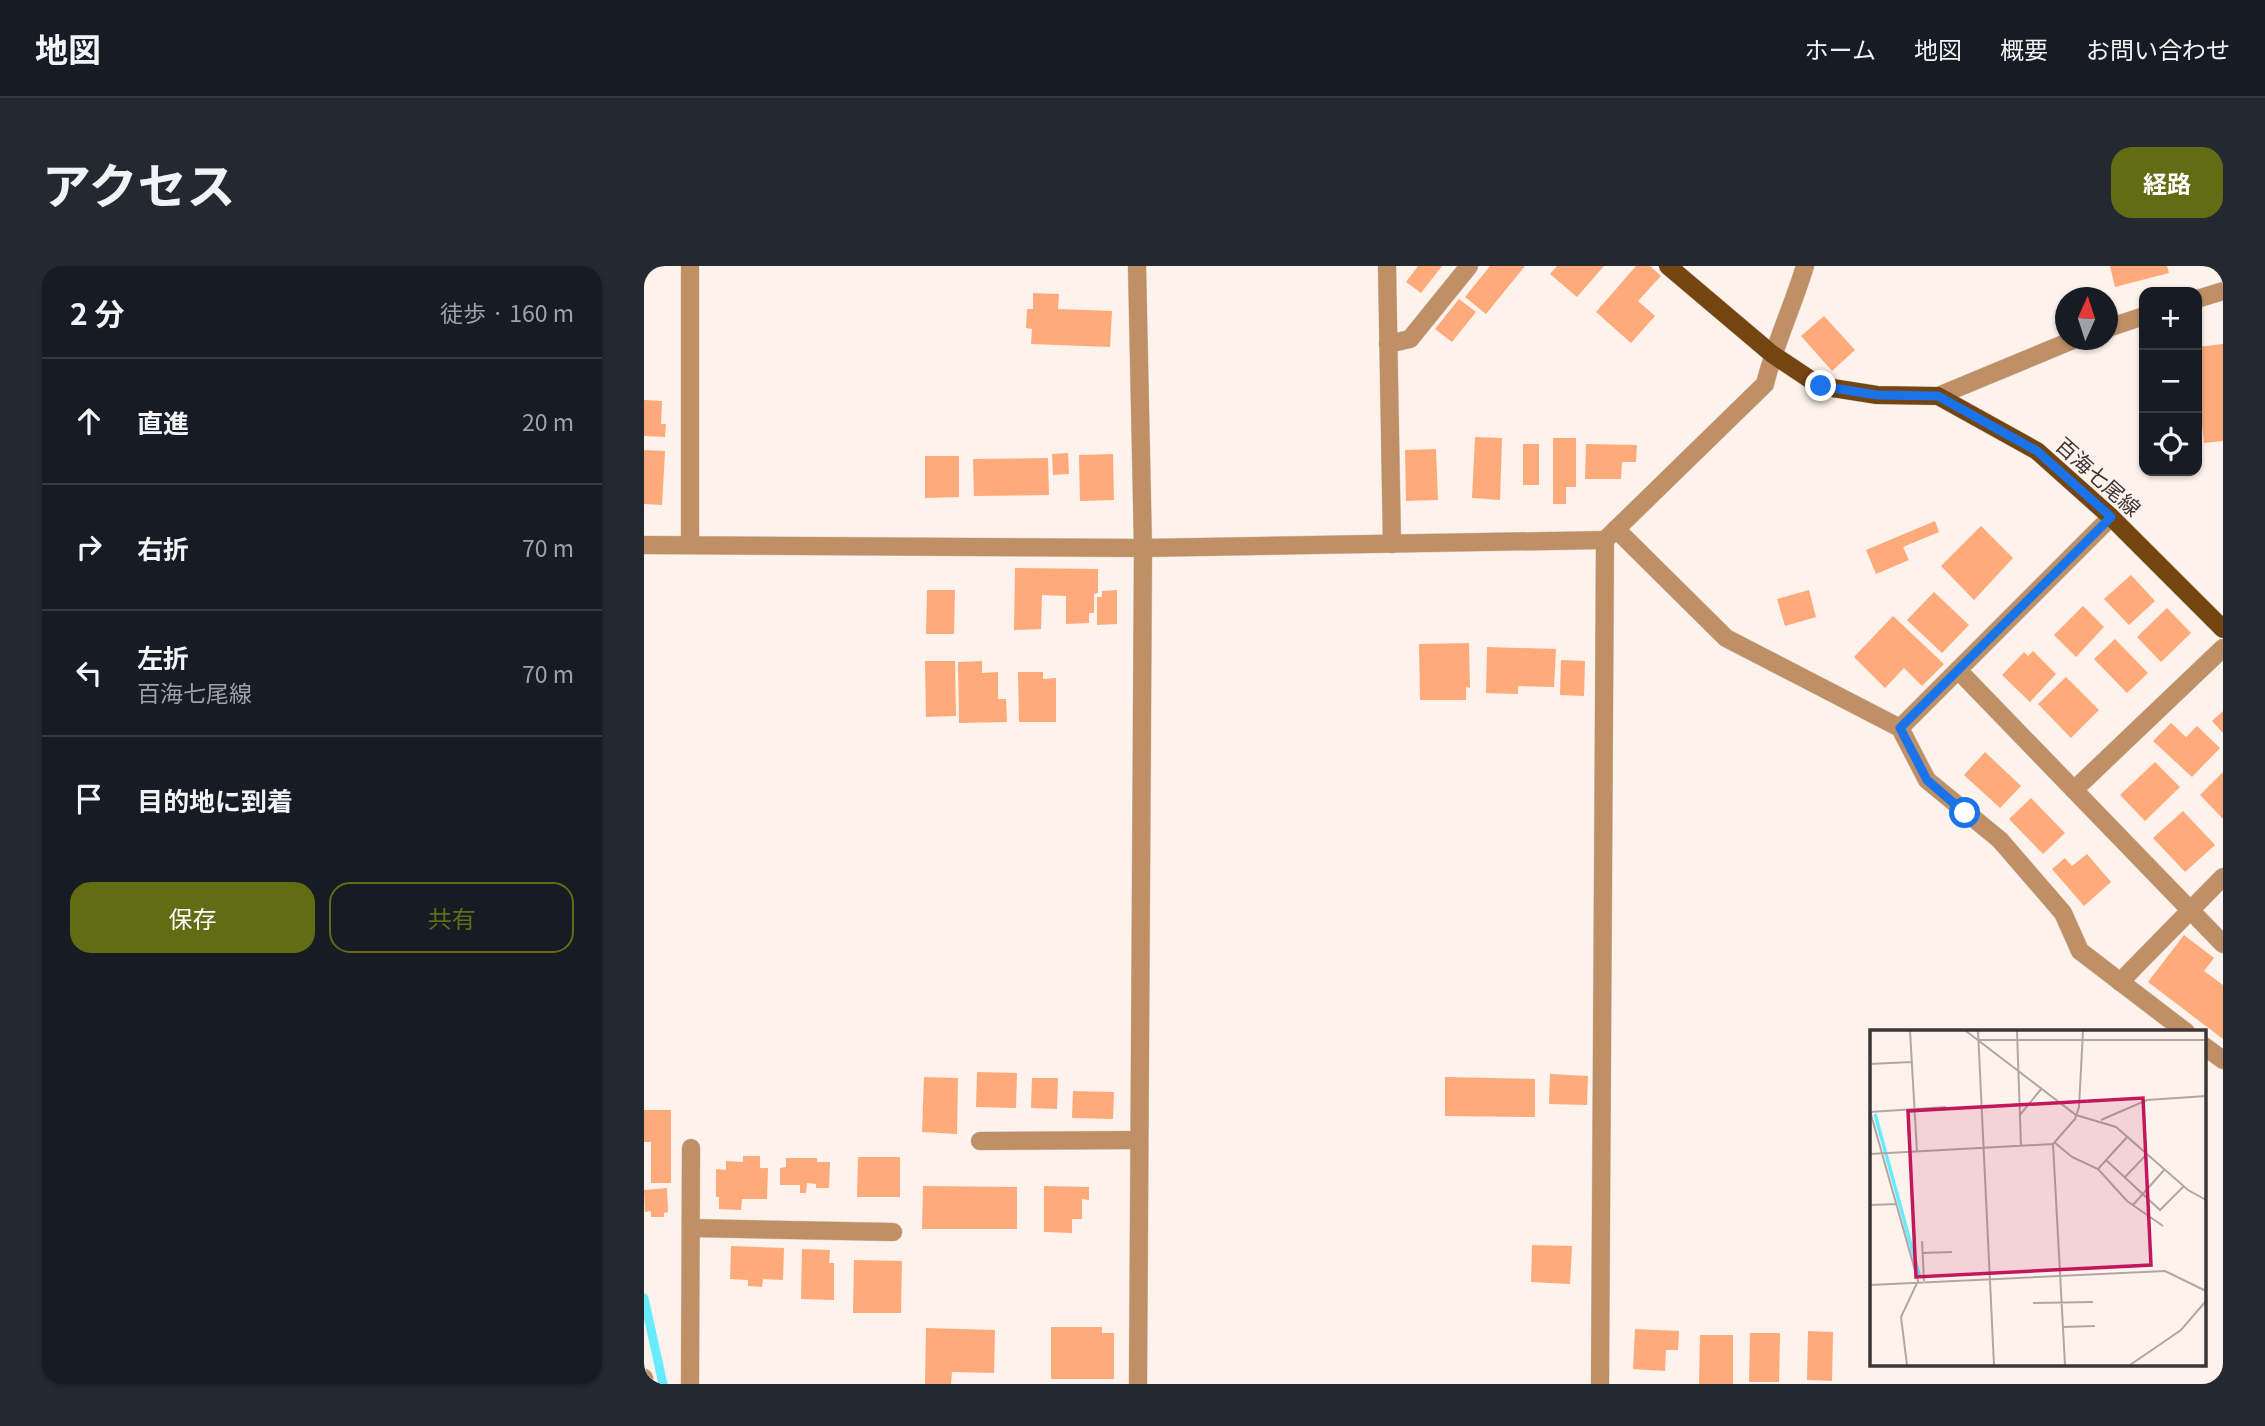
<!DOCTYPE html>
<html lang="ja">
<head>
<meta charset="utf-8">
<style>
  :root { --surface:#171b24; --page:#242831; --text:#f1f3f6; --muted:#9ea1a6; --line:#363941; --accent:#626c13 }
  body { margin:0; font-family:Georgia,"Noto Sans JP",serif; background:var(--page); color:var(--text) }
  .controls { position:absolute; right:21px; top:21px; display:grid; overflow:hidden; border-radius:14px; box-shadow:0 2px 5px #0004 }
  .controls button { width:63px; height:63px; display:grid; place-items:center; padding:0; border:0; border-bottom:2px solid var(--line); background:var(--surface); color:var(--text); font:35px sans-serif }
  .compass { position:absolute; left:1411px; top:21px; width:63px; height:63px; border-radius:50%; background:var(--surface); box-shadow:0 2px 5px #0004; rotate:3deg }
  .stop { position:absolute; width:21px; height:21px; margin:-16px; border:5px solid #1a73e8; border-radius:50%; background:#fff }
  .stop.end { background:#1a73e8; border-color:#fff; box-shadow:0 2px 7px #0008 }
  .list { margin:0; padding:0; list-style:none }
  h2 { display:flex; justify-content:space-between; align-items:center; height:91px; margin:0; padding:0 28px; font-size:30px }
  h2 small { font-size:23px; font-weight:400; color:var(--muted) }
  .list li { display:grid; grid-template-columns:46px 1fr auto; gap:21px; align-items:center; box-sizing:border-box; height:126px; padding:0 28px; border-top:2px solid var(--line) }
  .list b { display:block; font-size:26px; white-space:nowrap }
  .list p { margin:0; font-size:23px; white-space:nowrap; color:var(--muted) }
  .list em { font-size:23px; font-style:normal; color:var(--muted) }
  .actions { display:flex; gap:14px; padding:21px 28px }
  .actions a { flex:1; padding:16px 0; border:2px solid var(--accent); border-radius:21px; text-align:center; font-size:24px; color:var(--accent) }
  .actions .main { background:var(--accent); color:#fff }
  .icon { flex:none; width:38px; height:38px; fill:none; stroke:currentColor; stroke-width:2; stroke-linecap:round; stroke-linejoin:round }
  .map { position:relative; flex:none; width:1579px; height:1118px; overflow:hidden; border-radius:21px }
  header { display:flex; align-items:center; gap:42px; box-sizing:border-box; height:98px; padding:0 35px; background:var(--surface); border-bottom:2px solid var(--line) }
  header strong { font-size:33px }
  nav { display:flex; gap:38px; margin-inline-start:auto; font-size:24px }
  .intro { display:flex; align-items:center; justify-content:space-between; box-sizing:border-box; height:168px; padding:0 42px }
  h1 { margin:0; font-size:49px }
  .button { padding:18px 32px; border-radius:21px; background:var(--accent); color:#fff; font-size:24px; font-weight:700 }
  main { display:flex; gap:42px; padding:0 42px }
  aside { flex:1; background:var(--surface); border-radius:21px; box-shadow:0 2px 5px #0004 }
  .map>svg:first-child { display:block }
</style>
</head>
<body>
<header>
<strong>地図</strong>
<nav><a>ホーム</a><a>地図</a><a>概要</a><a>お問い合わせ</a></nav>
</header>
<div class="intro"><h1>アクセス</h1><a class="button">経路</a></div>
<main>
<aside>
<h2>2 分<small>徒歩 · 160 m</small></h2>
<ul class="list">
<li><svg class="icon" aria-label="ahead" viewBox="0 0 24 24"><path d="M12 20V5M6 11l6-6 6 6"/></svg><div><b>直進</b></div><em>20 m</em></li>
<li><svg class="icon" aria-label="right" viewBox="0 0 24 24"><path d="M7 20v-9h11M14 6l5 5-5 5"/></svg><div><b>右折</b></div><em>70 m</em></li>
<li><svg class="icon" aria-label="left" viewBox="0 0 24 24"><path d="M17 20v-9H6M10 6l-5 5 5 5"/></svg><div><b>左折</b><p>百海七尾線</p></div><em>70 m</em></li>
<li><svg class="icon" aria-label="arrive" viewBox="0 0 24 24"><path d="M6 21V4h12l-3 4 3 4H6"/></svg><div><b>目的地に到着</b></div></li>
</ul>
<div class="actions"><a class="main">保存</a><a>共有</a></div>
</aside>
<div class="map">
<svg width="1579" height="1118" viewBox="0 0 1579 1118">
  <rect width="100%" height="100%" fill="#fef2ec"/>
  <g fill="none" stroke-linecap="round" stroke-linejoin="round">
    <!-- stream -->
    <polyline stroke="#66ecfd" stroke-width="9" points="0,1032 19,1118"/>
  </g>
  <!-- building -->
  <g fill="#ffaa7a">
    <polygon points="774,0 798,0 777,27 762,16"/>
    <polygon points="846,0 881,0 842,48 821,31"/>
    <polygon points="913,0 960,0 933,31 906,8"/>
    <polygon points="992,0 1006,0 1017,10 994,35 1011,50 987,77 952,46"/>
    <polygon points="1466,0 1523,0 1525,7 1471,21"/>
    <polygon points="389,27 415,28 414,43 468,45 466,81 387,78 388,63 382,62 383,43 389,43"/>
    <polygon points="815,33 832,46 808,76 791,63"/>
    <polygon points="1180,50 1211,84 1188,105 1157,70"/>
    <polygon points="1579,78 1579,175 1560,177 1553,111 1553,81"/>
    <polygon points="0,134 18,135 17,158 22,158 21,171 0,170"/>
    <polygon points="831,171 858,172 856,234 828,232"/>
    <polygon points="909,172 932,172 932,221 922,221 922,238 909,238"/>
    <rect x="879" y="178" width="16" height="41"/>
    <polygon points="942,178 993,179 992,196 978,196 977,213 941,213"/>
    <polygon points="792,183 794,234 762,235 761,184"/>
    <polygon points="0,184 21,185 18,239 0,238"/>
    <polygon points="424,187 425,208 409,209 408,188"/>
    <polygon points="469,188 470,234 436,235 435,189"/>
    <polygon points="281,190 315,190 315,231 281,232"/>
    <polygon points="404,192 405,229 330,230 329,193"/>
    <polygon points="1291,255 1295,266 1259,281 1265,294 1232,308 1222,284"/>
    <polygon points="1337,260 1369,292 1330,334 1297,300"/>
    <polygon points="371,302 454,303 454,327 450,328 450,347 445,347 445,357 422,358 422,330 398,329 397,363 370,364"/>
    <polygon points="1487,309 1511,335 1485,359 1460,333"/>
    <polygon points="283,324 311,324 310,368 282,368"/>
    <polygon points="473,324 473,358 453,359 453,331 458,331 458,325"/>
    <polygon points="1165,324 1172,351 1141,360 1133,333"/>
    <polygon points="1290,326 1325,359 1298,387 1263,354"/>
    <polygon points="1439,340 1460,361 1432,391 1410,369"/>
    <polygon points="1523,342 1547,367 1517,396 1493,371"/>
    <polygon points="1249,350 1300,398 1278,420 1260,402 1241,422 1210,391"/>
    <polygon points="1471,373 1504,407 1483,427 1450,393"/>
    <polygon points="825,377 826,422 822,421 822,434 776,434 775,378"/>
    <polygon points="843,381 912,383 910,421 874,420 874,428 842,427"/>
    <polygon points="1389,385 1412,408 1386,436 1358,409 1380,386 1384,390"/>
    <polygon points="917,394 941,395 940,430 916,429"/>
    <polygon points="281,395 311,395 312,450 282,451"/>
    <polygon points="338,395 338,407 354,406 354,433 362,433 363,456 315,457 314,396"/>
    <polygon points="374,406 399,406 399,413 412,412 412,456 375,456"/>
    <polygon points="1422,411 1455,444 1427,472 1394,438"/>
    <polygon points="1579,445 1579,467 1568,455"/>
    <polygon points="1527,457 1542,471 1553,460 1576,482 1548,511 1509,475"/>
    <polygon points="1341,486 1377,520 1356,542 1320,509"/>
    <polygon points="1511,496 1536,521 1501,555 1476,529"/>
    <polygon points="1579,506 1579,553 1556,529"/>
    <polygon points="1387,532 1421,567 1399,588 1365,553"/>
    <polygon points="1539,545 1571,579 1541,606 1509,572"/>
    <polygon points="1443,588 1467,616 1440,640 1408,603 1421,592 1428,600"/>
    <polygon points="1540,669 1570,692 1560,705 1579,719 1579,773 1504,716"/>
    <polygon points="333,806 373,807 372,842 332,841"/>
    <polygon points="906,808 944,810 943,839 905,838"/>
    <polygon points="280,811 314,812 313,868 278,866"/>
    <polygon points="801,811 891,813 891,851 801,850"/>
    <polygon points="388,812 414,812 413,843 387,842"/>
    <polygon points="429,825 470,826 469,853 428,852"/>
    <polygon points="0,844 27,844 27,917 7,917 7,876 0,876"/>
    <polygon points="99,890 116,890 116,902 124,902 123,933 98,933 97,944 75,943 75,931 72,931 72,903 82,904 82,895 99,896"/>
    <polygon points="214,891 256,891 256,931 213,931"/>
    <polygon points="142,892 173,892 173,896 186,896 185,922 172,922 172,918 163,917 162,927 156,927 156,919 136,919 136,902 142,901"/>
    <polygon points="279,920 373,921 373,963 278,963"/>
    <polygon points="400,920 445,921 445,934 438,933 438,953 428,953 428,967 400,966"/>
    <polygon points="23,922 24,946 20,947 20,951 7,951 7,945 1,946 0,924"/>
    <polygon points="888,979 928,980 926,1018 887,1016"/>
    <polygon points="87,980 140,982 139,1014 119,1013 118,1021 104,1020 104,1014 86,1013"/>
    <polygon points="158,983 186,984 185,997 190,997 190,1034 157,1033"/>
    <polygon points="210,994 258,995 257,1047 209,1047"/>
    <polygon points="407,1061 458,1061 458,1067 470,1067 470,1113 407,1113"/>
    <polygon points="282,1062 351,1064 350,1107 308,1106 307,1118 281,1118"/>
    <polygon points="991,1063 1035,1065 1034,1084 1022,1084 1021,1105 989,1103"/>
    <polygon points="1164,1065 1189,1066 1188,1115 1163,1114"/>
    <polygon points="1106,1067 1136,1067 1135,1116 1105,1116"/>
    <polygon points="1056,1069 1089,1069 1089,1118 1055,1118"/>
  </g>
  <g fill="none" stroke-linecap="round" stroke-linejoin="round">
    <defs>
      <g id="minor">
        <polyline points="493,0 499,282 494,1118"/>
        <polyline points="743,0 748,278"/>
        <polyline points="1553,33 1579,25"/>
        <polyline points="1464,62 1500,50"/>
        <polyline points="744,78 766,73 825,0"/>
        <polyline points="1294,130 1429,74"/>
        <polyline points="972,263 1082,372 1256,462 1283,514 1356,574 1419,647 1436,685 1542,766"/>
        <polyline points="0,279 499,282 961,274"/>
        <polyline points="46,279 46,0"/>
        <polyline points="1314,404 1579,678"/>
        <polyline points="1256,462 1467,251"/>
        <polyline points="1430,524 1579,382"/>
        <polyline points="1476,716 1579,611"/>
        <polyline points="1560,780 1579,794"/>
        <polyline points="336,875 495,874"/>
        <polyline points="47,962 249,966"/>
        <polyline points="0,1112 1,1118"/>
        <polyline points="46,1118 47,882"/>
        <path d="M956,1118L961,274L1121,118C1131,77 1149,40 1161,0"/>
      </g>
      <polyline id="major" points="1024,0 1128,88 1176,120 1233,129 1294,130 1393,185 1467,251 1579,363"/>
    </defs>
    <!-- minor casing -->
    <use href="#minor" stroke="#dbd0cb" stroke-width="19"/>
    <!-- major casing -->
    <use href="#major" stroke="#dbd0cb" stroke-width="19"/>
    <!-- minor -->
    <use href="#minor" stroke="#bf9066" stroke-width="18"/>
    <!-- major -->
    <use href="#major" stroke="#744510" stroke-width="18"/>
  </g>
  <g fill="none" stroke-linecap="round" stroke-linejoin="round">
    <!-- route -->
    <polyline stroke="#1a73e8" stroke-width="9" points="1177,120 1233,129 1294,130 1393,185 1467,251 1256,462 1283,514 1321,547"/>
  </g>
  <g text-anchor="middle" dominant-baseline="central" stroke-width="5" stroke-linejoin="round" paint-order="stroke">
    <!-- street labels -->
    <g font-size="21" fill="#3c3735" stroke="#fef2ec">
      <text transform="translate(1455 210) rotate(42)">百海七尾線</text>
    </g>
  </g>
  <!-- overview -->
  <g transform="translate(1226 764)">
    <rect width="336" height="336" fill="#fef2ec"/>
    <path fill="none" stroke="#66ecfd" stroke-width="3.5" d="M5,84L50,248"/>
    <path fill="none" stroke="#b0a7a3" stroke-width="2" d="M40,1L47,122M96,1L206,85L246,97L318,160L336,170M108,1L124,335M147,1L151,116M109,10H336M0,34L41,32M0,81L48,251L31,287L37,335M0,82L76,77M149,86L172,58M231,90L277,70L336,66M184,112L202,127L228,139L257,171L293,196M183,114L195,335M0,124L183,114L205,89L209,77L213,1M236,130L290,180L314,156M228,139L258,106M255,147L277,124M0,175L26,174M263,175L295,139M52,211L54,251M52,223L82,222M0,255L295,241L336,261M163,273L223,272M193,297L225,296M260,335L311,300L336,271"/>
    <path fill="#c2185b" fill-opacity="0.15" stroke="#c2185b" stroke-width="3.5" d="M273,68L281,235L46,247L38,81Z"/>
    <rect width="336" height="336" fill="none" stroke="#3c3735" stroke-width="3.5"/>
  </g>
</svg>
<div class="controls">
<button>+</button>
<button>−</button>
<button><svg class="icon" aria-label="locate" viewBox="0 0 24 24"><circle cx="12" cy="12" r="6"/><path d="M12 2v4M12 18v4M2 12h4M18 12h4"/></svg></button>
</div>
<svg class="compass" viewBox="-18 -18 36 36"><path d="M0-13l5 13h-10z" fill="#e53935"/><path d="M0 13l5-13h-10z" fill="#9ea1a6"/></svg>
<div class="stop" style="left:1321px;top:547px"></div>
<div class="stop end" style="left:1177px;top:120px"></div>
</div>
</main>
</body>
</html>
